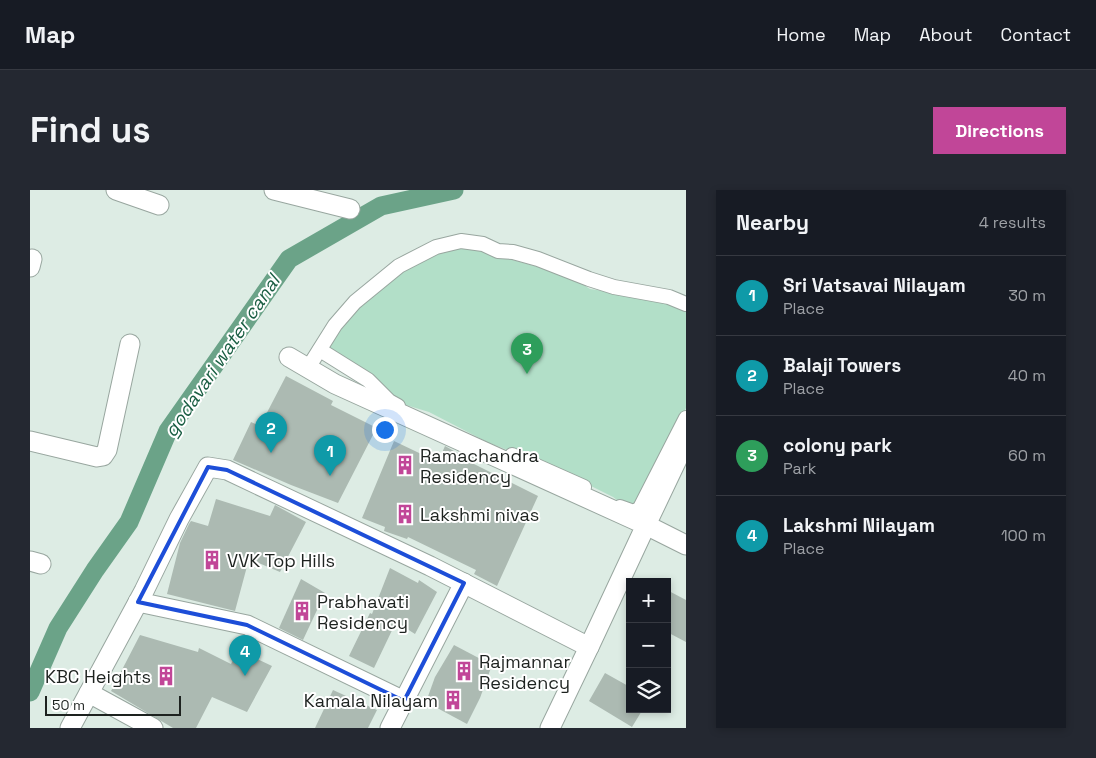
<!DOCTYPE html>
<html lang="en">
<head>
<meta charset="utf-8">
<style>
  :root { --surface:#171b24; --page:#242831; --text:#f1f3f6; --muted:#9ea1a6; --line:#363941; --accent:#c14698 }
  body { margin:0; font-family:"Space Grotesk",sans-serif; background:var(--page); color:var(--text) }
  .controls { position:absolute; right:15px; bottom:15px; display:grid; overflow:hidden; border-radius:0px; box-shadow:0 2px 8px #0003 }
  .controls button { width:45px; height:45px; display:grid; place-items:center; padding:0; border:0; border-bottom:1px solid var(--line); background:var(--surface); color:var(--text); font:25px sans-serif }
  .scale { position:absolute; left:15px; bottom:12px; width:136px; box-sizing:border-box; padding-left:5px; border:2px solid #1d221f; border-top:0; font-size:14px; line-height:18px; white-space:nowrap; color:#1d221f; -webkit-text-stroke:4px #fff; paint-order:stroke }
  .you { position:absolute; left:354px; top:239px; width:18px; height:18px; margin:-12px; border:4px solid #fff; border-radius:50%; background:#1a73e8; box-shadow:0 0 0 8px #1a73e833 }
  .badge { display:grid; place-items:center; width:32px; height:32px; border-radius:50%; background:var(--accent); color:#fff; font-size:16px; font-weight:700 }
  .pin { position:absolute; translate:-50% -41px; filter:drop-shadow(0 1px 2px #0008) }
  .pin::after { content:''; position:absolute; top:26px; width:18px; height:15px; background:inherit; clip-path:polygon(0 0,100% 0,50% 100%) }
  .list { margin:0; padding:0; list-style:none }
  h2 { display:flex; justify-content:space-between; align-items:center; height:65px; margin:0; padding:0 20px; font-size:21px }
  h2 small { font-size:16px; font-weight:400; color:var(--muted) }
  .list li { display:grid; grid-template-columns:32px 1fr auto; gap:15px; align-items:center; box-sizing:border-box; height:80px; padding:0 20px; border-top:1px solid var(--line) }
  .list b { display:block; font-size:19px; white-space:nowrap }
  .list p { margin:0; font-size:16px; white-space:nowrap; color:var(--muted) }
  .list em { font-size:16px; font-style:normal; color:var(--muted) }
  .icon { flex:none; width:28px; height:28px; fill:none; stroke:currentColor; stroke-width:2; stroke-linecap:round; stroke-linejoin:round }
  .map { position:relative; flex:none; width:656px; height:538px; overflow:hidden; border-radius:0px }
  header { display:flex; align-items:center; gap:30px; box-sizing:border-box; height:70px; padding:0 25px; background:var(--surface); border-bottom:1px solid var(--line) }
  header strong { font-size:24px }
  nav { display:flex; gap:28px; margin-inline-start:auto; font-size:18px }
  .intro { display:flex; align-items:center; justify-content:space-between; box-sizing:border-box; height:120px; padding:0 30px }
  h1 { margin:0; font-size:35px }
  .button { padding:12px 22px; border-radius:0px; background:var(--accent); color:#fff; font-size:18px; font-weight:700 }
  main { display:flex; gap:30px; padding:0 30px }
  aside { flex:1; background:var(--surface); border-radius:0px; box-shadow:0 2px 8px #0003 }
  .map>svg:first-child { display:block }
</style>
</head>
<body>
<header>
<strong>Map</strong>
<nav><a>Home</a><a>Map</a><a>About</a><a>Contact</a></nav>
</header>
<div class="intro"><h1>Find us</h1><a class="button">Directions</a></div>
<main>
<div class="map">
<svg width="656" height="538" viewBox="0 0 656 538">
  <rect width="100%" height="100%" fill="#ddece4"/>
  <!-- park -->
  <polygon fill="#b2dfc8" points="430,59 451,59 462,66 478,66 483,70 519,80 544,89 560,99 621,108 656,121 656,218 607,318 598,318 583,307 531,281 457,252 399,222 366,212 295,159 326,120 385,71 413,61"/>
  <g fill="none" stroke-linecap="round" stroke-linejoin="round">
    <!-- canal -->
    <polyline stroke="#6ba388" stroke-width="19" points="0,502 28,438 65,380 99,332 138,241 259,69 351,16 424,0"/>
  </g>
  <!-- building -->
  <g fill="#acbab2">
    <polygon points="256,186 303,211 301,215 345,237 343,241 345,241 308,313 261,295 203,270 221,232 230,236"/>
    <polygon points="364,251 408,272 415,256 440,270 440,272 508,306 467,396 444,384 446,380 378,347 377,349 354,341 355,337 332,328"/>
    <polygon points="186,309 240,326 245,315 276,332 250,382 219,369 205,421 137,404 150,353 159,334 161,331 178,336"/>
    <polygon points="360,378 388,393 389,390 407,402 385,444 366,432 344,478 319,466 340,423 342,424"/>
    <polygon points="271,389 295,403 273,450 249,438"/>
    <polygon points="637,400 656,410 656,452 637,442"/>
    <polygon points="110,445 168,462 169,458 201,474 208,460 242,476 217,522 182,507 166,538 143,538 81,501"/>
    <polygon points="424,455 462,475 450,508 437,534 396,512 405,487"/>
    <polygon points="575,483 600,497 600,519 613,519 602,537 559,511"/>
    <polygon points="303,500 347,520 338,538 285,538"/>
  </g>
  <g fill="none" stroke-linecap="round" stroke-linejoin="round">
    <defs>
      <g id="pedestrian">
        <polyline points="290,160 338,190 359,211 368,216"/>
        <polyline points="278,178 305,135 325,112 369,76 406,57 431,51 453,54 468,61 483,62 508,69 559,89 584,97 639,107 656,114"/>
        <polyline points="482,265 554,297"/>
        <polyline points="590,317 604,322 610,318 656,228"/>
      </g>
      <g id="minor">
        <polyline points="86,0 129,15"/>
        <polyline points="244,0 320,19"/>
        <polyline points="0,77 2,69"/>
        <polyline points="0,251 67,267 73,266 77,260 100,154"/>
        <polyline points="656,251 616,335 656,355"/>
        <polyline points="0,371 11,374"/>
        <polyline points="108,412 217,435 374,511"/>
        <polyline points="59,503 123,538"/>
        <polyline points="40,538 114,401 149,329 178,277 197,280 400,376 559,457 616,335 305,194 259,167"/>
        <polyline points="360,538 434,393"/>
        <polyline points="520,538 559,457"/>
      </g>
    </defs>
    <!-- pedestrian casing -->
    <use href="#pedestrian" stroke="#98a69f" stroke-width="16"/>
    <!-- minor casing -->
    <use href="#minor" stroke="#98a69f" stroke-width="21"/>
    <!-- pedestrian -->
    <use href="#pedestrian" stroke="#fff" stroke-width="14"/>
    <!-- minor -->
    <use href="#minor" stroke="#fff" stroke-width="19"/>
  </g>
  <!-- marked area -->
  <path fill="none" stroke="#1d4ed8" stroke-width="4" stroke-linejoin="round" d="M178,277L197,280L434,393L374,511L217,435L108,412Z"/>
  <!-- icons -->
  <defs>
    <symbol id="building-bare" viewBox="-9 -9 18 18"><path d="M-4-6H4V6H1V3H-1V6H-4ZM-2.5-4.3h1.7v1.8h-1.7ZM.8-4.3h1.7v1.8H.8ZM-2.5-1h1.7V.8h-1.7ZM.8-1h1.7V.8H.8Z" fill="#c14698" stroke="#fff" stroke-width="2.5" paint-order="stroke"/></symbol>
  </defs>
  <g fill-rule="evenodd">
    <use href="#building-bare" x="361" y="261" width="28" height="28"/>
    <use href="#building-bare" x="361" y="310" width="28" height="28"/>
    <use href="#building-bare" x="168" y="356" width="28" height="28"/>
    <use href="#building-bare" x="258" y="407" width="28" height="28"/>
    <use href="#building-bare" x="420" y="467" width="28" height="28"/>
    <use href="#building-bare" x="122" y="472" width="28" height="28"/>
    <use href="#building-bare" x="409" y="496" width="28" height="28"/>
  </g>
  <g text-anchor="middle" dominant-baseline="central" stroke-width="4" stroke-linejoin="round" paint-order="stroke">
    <!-- poi labels -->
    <g font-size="18" fill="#1d221f" stroke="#fff" text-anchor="start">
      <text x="390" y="265">Ramachandra<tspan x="390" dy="21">Residency</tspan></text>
      <text x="390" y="324">Lakshmi nivas</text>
      <text x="197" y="370">VVK Top Hills</text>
      <text x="287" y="411">Prabhavati<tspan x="287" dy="21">Residency</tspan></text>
      <text x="449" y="471">Rajmannar<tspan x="449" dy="21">Residency</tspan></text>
      <text x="121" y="486" text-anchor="end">KBC Heights</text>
      <text x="408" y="510" text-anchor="end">Kamala Nilayam</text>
    </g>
    <!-- water labels -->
    <g font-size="19" font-style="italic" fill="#1a5e43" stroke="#fff">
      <text transform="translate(192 166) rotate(-56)">godavari water canal</text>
    </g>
  </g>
</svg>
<div class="controls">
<button>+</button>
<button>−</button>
<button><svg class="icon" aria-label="layers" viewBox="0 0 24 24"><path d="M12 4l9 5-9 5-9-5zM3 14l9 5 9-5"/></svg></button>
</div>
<div class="scale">50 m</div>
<div class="you"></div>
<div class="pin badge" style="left:300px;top:286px;background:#0f9aa8">1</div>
<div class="pin badge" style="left:241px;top:263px;background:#0f9aa8">2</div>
<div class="pin badge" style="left:497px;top:184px;background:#2e9e5b">3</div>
<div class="pin badge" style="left:215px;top:486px;background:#0f9aa8">4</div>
</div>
<aside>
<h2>Nearby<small>4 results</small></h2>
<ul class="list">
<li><span class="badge" style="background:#0f9aa8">1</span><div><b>Sri Vatsavai Nilayam</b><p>Place</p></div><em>30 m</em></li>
<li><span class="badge" style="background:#0f9aa8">2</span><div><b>Balaji Towers</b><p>Place</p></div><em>40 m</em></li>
<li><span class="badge" style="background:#2e9e5b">3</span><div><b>colony park</b><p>Park</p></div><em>60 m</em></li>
<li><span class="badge" style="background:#0f9aa8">4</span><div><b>Lakshmi Nilayam</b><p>Place</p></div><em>100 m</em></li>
</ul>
</aside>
</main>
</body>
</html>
